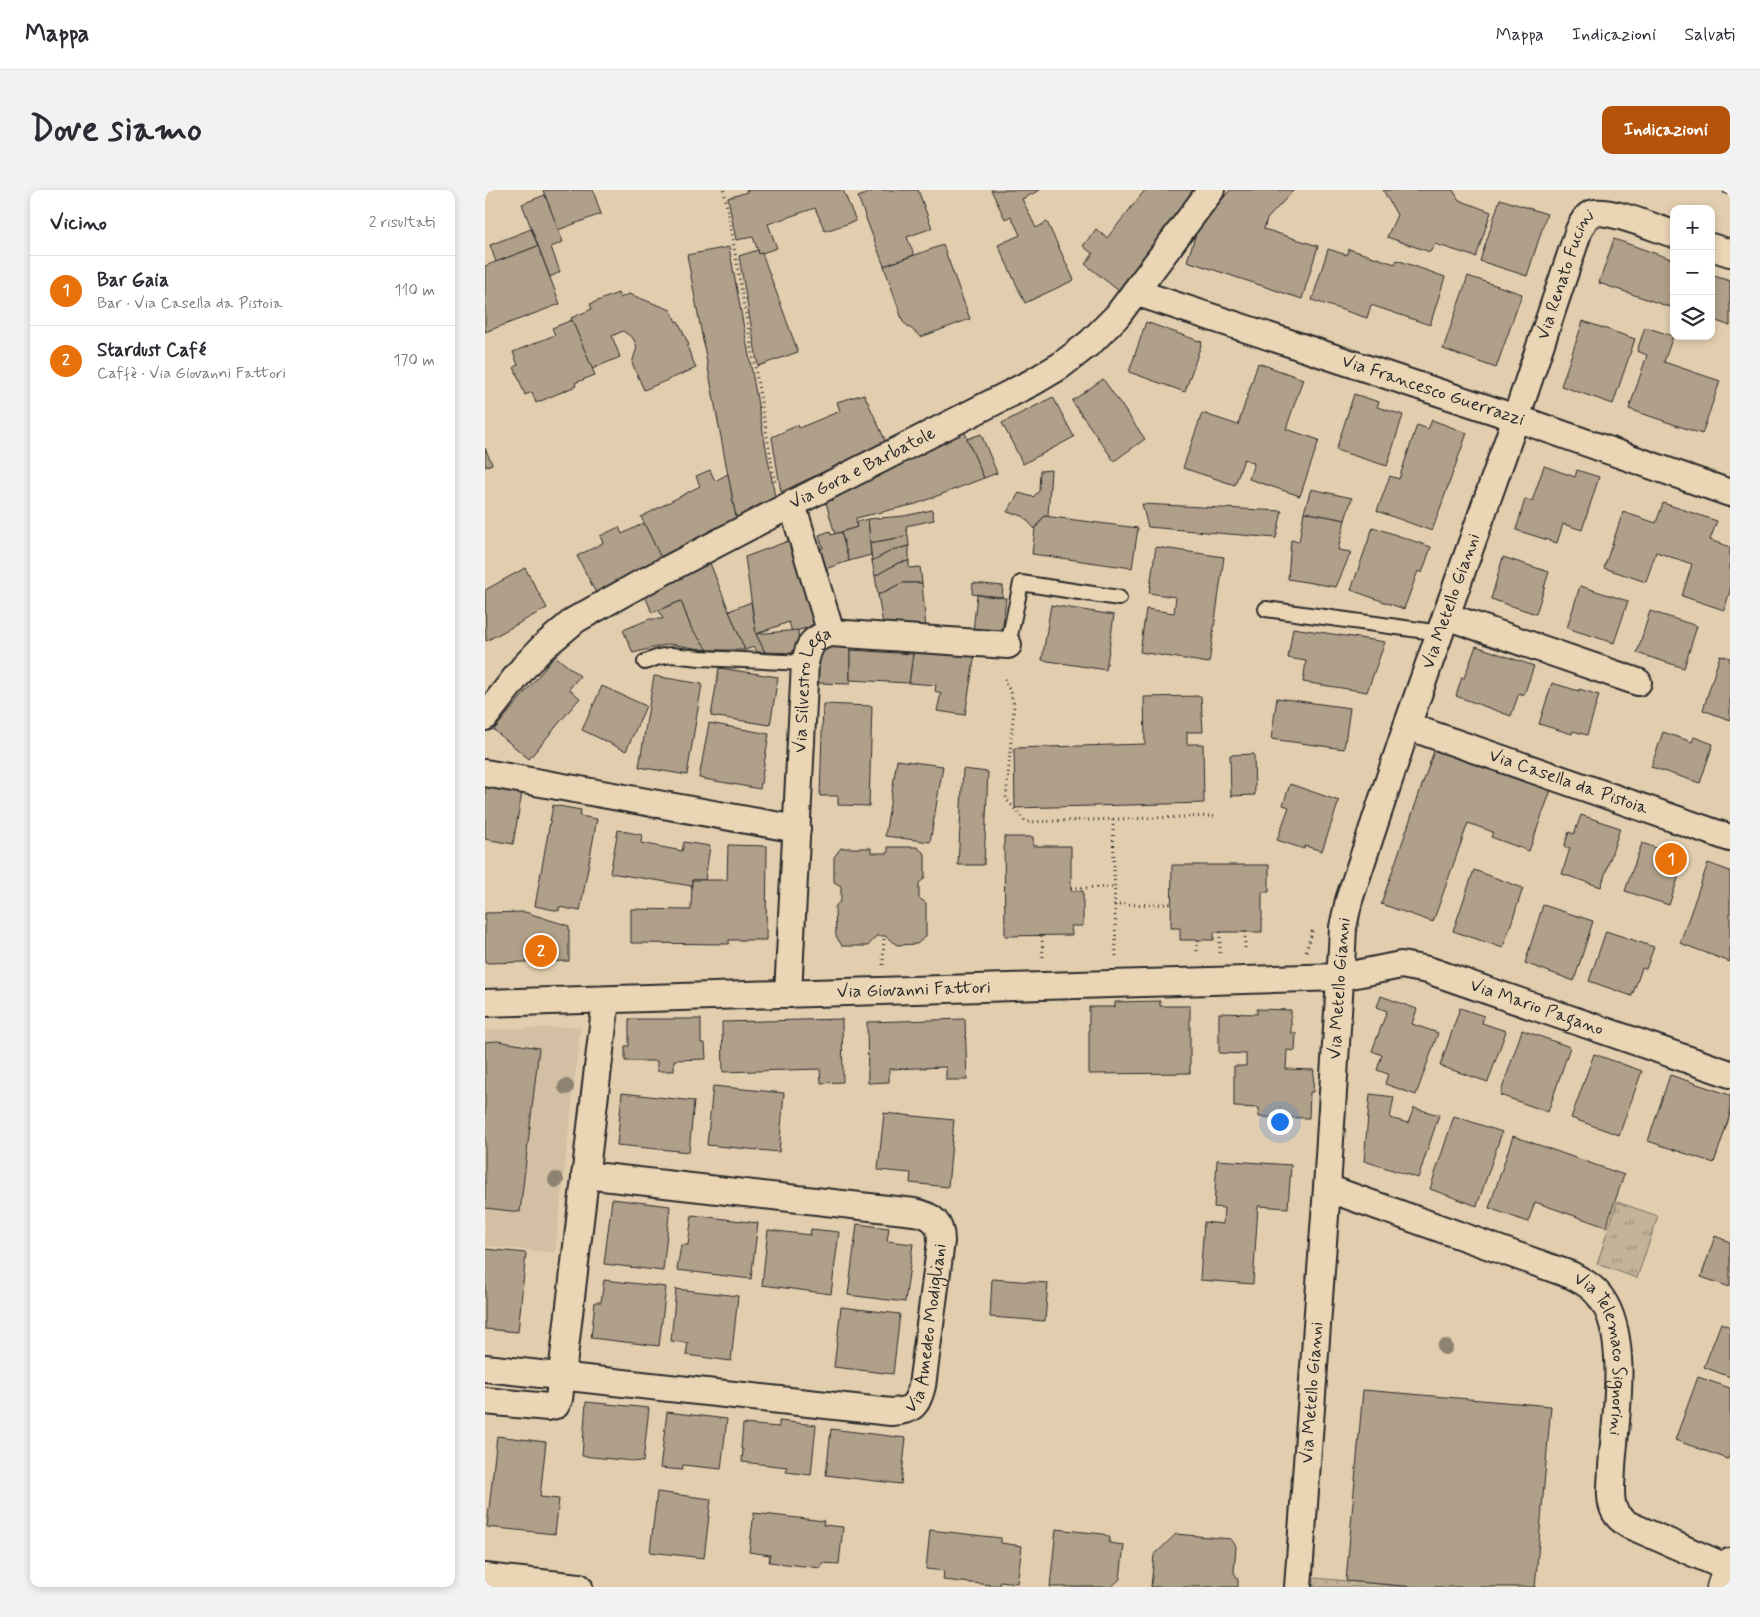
<!DOCTYPE html>
<html lang="it">
<head>
<meta charset="utf-8">
<style>
  :root { --surface:#fff; --page:#f2f2f3; --text:#2b2b33; --muted:#7c7c81; --line:#e1e1e2; --accent:#b45309 }
  body { margin:0; font-family:Mynerve,sans-serif; background:var(--page); color:var(--text) }
  .controls { position:absolute; right:15px; top:15px; display:grid; overflow:hidden; border-radius:10px; box-shadow:0 2px 8px #0003 }
  .controls button { width:45px; height:45px; display:grid; place-items:center; padding:0; border:0; border-bottom:1px solid var(--line); background:var(--surface); color:var(--text); font:25px sans-serif }
  .you { position:absolute; left:794px; top:931px; width:18px; height:18px; margin:-12px; border:4px solid #fff; border-radius:50%; background:#1a73e8; box-shadow:0 0 0 8px #1a73e833 }
  .badge { display:grid; place-items:center; width:32px; height:32px; border-radius:50%; background:var(--accent); color:#fff; font-size:16px; font-weight:700 }
  .pin { position:absolute; translate:-50% -50%; border:2px solid #fff; box-shadow:0 1px 5px #0006 }
  .list { margin:0; padding:0; list-style:none }
  h2 { display:flex; justify-content:space-between; align-items:center; height:65px; margin:0; padding:0 20px; font-size:21px }
  h2 small { font-size:16px; font-weight:400; color:var(--muted) }
  .list li { display:grid; grid-template-columns:32px 1fr auto; gap:15px; align-items:center; box-sizing:border-box; height:70px; padding:0 20px; border-top:1px solid var(--line) }
  .list b { display:block; font-size:19px; white-space:nowrap }
  .list p { margin:0; font-size:16px; white-space:nowrap; color:var(--muted) }
  .list em { font-size:16px; font-style:normal; color:var(--muted) }
  .icon { flex:none; width:28px; height:28px; fill:none; stroke:currentColor; stroke-width:2; stroke-linecap:round; stroke-linejoin:round }
  .map { position:relative; flex:none; width:1245px; height:1397px; overflow:hidden; border-radius:10px }
  header { display:flex; align-items:center; gap:30px; box-sizing:border-box; height:70px; padding:0 25px; background:var(--surface); border-bottom:1px solid var(--line) }
  header strong { font-size:24px }
  nav { display:flex; gap:28px; margin-inline-start:auto; font-size:18px }
  .intro { display:flex; align-items:center; justify-content:space-between; box-sizing:border-box; height:120px; padding:0 30px }
  h1 { margin:0; font-size:35px }
  .button { padding:12px 22px; border-radius:10px; background:var(--accent); color:#fff; font-size:18px; font-weight:700 }
  main { display:flex; gap:30px; padding:0 30px }
  aside { flex:1; background:var(--surface); border-radius:10px; box-shadow:0 2px 8px #0003 }
  .map>svg:first-child { display:block }
</style>
</head>
<body>
<header>
<strong>Mappa</strong>
<nav><a>Mappa</a><a>Indicazioni</a><a>Salvati</a></nav>
</header>
<div class="intro"><h1>Dove siamo</h1><a class="button">Indicazioni</a></div>
<main>
<aside>
<h2>Vicino<small>2 risultati</small></h2>
<ul class="list">
<li><span class="badge" style="background:#e8710a">1</span><div><b>Bar Gaia</b><p>Bar · Via Casella da Pistoia</p></div><em>110 m</em></li>
<li><span class="badge" style="background:#e8710a">2</span><div><b>Stardust Café</b><p>Caffè · Via Giovanni Fattori</p></div><em>170 m</em></li>
</ul>
</aside>
<div class="map">
<svg width="1245" height="1397" viewBox="0 0 1245 1397">
  <defs>
    <pattern id="grass-tufts" width="24" height="20" patternUnits="userSpaceOnUse" patternTransform="scale(1.25)"><rect width="24" height="20" fill="#c4b399"/><path d="M3 7l-1-3M5 7V3M7 7l1-3M15 17l-1-3M17 17v-4M19 17l1-3" fill="none" stroke="#9f927d"/></pattern>
    <pattern id="park-dots" width="8" height="8" patternUnits="userSpaceOnUse" patternTransform="scale(1.25)"><rect width="8" height="8" fill="#c4b399"/><path d="M2 2h.1M6 6h.1" fill="none" stroke="#9f927d" stroke-width="1.8" stroke-linecap="round"/></pattern>
  </defs>
  <rect width="100%" height="100%" fill="#e2ceaf"/>
  <filter id="ink" filterUnits="userSpaceOnUse"><feTurbulence type="fractalNoise" baseFrequency=".02" numOctaves="2"/><feDisplacementMap in="SourceGraphic" scale="10" xChannelSelector="R" yChannelSelector="G"/><feConvolveMatrix kernelMatrix="1 2 1 2 8 2 1 2 1" color-interpolation-filters="sRGB"/></filter>
  <g filter="url(#ink)">
    <!-- built -->
    <polygon fill="#d3c0a4" points="96,836 70,1063 0,1056 0,840"/>
    <!-- grass -->
    <polygon fill="url(#grass-tufts)" stroke="#786f62" points="1132,1012 1173,1026 1152,1088 1112,1074"/>
    <!-- park -->
    <polygon fill="url(#park-dots)" stroke="#786f62" points="829,1388 930,1397 829,1397"/>
    <!-- building -->
    <g fill="#b0a08a" stroke="#2b2b2b">
      <polygon points="58,0 108,0 116,24 73,40"/>
      <polygon points="261,0 358,0 371,31 340,41 330,18 283,34 292,58 274,64 268,47 251,50 243,8 262,2"/>
      <polygon points="391,0 433,0 447,38 422,47 429,65 399,76 373,7"/>
      <polygon points="506,0 555,0 537,9 551,38 562,32 589,90 540,113 513,55 535,45 526,26 520,29"/>
      <polygon points="660,0 714,0 634,101 600,74 608,64 598,56 611,39 622,48"/>
      <polygon points="745,0 809,0 782,29 779,39 833,56 817,109 702,71 718,23 724,25"/>
      <polygon points="898,0 968,0 974,10 1006,22 991,67 950,54 945,62 902,47 912,25"/>
      <polygon points="1239,0 1245,0 1245,5 1238,3"/>
      <polygon points="60,5 78,52 66,57 75,82 65,87 37,14"/>
      <polygon points="1015,9 1062,24 1042,86 995,71"/>
      <polygon points="46,39 53,56 11,72 5,55"/>
      <polygon points="1129,49 1189,70 1189,107 1185,117 1114,93"/>
      <polygon points="458,55 485,129 436,147 418,132 399,76"/>
      <polygon points="53,56 75,114 0,142 0,76"/>
      <polygon points="244,57 290,307 251,328 202,65"/>
      <polygon points="843,59 862,65 864,59 910,74 912,70 960,87 945,135 886,115 882,128 827,110"/>
      <polygon points="273,60 274,64 277,63 313,162 273,176 254,66"/>
      <polygon points="1226,85 1245,91 1245,136 1226,129"/>
      <polygon points="983,86 1037,104 1011,178 958,159"/>
      <polygon points="133,103 135,108 144,104 186,120 191,132 193,131 204,155 202,156 211,178 159,200 147,173 152,157 148,148 138,141 127,146 135,167 107,179 86,128 107,119 105,114"/>
      <polygon points="87,130 110,185 90,193 91,196 51,213 47,202 40,205 29,177 33,175 28,162 70,145 67,138"/>
      <polygon points="1098,131 1150,149 1128,214 1076,196"/>
      <polygon points="661,132 717,152 700,202 644,182"/>
      <polygon points="1160,137 1188,146 1179,172 1235,191 1217,244 1144,219 1162,165 1152,161"/>
      <polygon points="773,173 818,189 801,239 834,250 815,306 764,289 769,273 759,269 750,295 698,278 717,223 753,235"/>
      <polygon points="618,189 660,249 629,271 587,211"/>
      <polygon points="379,204 401,252 296,302 287,247 313,235 314,238 355,221 352,212"/>
      <polygon points="869,204 894,212 892,217 918,225 902,276 851,260"/>
      <polygon points="568,207 589,247 538,274 517,233"/>
      <polygon points="947,230 982,243 947,341 892,321 905,286 914,289 932,235 943,239"/>
      <polygon points="477,236 499,288 431,314 371,328 372,337 350,344 339,306"/>
      <polygon points="496,244 512,283 499,288 482,249"/>
      <polygon points="0,258 7,274 0,277"/>
      <polygon points="1059,276 1090,287 1092,280 1114,287 1097,340 1078,334 1072,353 1031,340 1040,309 1047,311"/>
      <polygon points="225,280 230,291 243,284 251,328 175,367 156,327 215,296 211,286"/>
      <polygon points="566,280 563,326 559,326 550,339 538,326 522,322 534,303 548,307 554,301 555,281"/>
      <polygon points="826,299 867,308 860,330 819,322"/>
      <polygon points="1178,313 1232,331 1225,350 1245,357 1245,401 1239,420 1197,406 1207,374 1171,362 1161,392 1119,378 1138,322 1171,333"/>
      <polygon points="657,314 797,321 791,348 663,337"/>
      <polygon points="447,320 449,330 421,336 423,346 385,353 383,329 419,326"/>
      <polygon points="819,322 860,330 853,360 866,362 851,397 803,389 806,350 814,352"/>
      <polygon points="559,326 653,338 647,378 547,364 550,339"/>
      <polygon points="383,329 386,365 364,371 356,342 372,337 371,332"/>
      <polygon points="159,333 178,372 112,405 92,366 118,353 115,346 134,337 137,344"/>
      <polygon points="888,337 946,357 937,383 933,381 919,419 866,400"/>
      <polygon points="345,341 346,345 356,342 364,371 337,380 330,360 338,358 334,345"/>
      <polygon points="423,346 424,356 408,360 387,371 385,353"/>
      <polygon points="306,350 336,434 307,442 304,432 271,444 260,367"/>
      <polygon points="424,356 424,371 413,373 390,386 387,371 408,360"/>
      <polygon points="671,357 739,367 724,473 655,462 661,419 689,423 691,407 664,403"/>
      <polygon points="1018,367 1064,382 1051,424 1006,409"/>
      <polygon points="424,371 424,378 435,377 437,393 417,393 393,405 390,386 413,373"/>
      <polygon points="225,373 244,421 260,460 223,460 206,438 196,411 167,423 159,403"/>
      <polygon points="40,378 62,418 1,451 0,400"/>
      <polygon points="417,393 437,393 441,438 399,440 393,405"/>
      <polygon points="488,393 518,396 517,407 487,404"/>
      <polygon points="1095,396 1143,411 1129,453 1082,438"/>
      <polygon points="492,405 521,408 517,444 488,441"/>
      <polygon points="196,411 206,438 223,460 184,454 148,463 138,440 165,429 178,429 174,420"/>
      <polygon points="266,412 271,444 280,462 272,462 269,457 260,460 244,421"/>
      <polygon points="566,415 629,425 621,480 557,470"/>
      <polygon points="1165,421 1212,436 1199,478 1152,463"/>
      <polygon points="808,438 900,452 882,502 818,492 821,471 803,468"/>
      <polygon points="313,440 314,463 280,462 271,444"/>
      <polygon points="332,453 365,454 365,494 332,493"/>
      <polygon points="429,455 491,458 480,525 452,521 456,503 450,501 451,495 424,493"/>
      <polygon points="991,456 1049,476 1039,505 1034,503 1026,526 971,506 977,487 979,488"/>
      <polygon points="365,460 428,464 424,493 365,490"/>
      <polygon points="1235,465 1245,468 1245,530 1218,520"/>
      <polygon points="70,466 95,486 84,499 95,508 44,569 9,540"/>
      <polygon points="234,478 293,487 285,535 226,526"/>
      <polygon points="169,486 217,494 202,585 154,577"/>
      <polygon points="1067,493 1094,501 1094,499 1114,505 1102,545 1088,541 1087,544 1054,534"/>
      <polygon points="117,496 161,516 141,561 97,540"/>
      <polygon points="716,506 718,542 702,542 702,554 718,554 719,613 530,618 529,558 660,554 659,507"/>
      <polygon points="792,508 865,518 859,559 786,549"/>
      <polygon points="338,514 387,516 384,616 353,615 353,606 335,606"/>
      <polygon points="224,533 284,544 275,599 214,588"/>
      <polygon points="1178,542 1207,552 1209,547 1228,554 1215,593 1166,577"/>
      <polygon points="951,555 1014,578 1013,582 1066,600 1044,661 1006,647 1008,642 983,633 948,732 896,714"/>
      <polygon points="769,564 770,605 746,606 745,565"/>
      <polygon points="412,570 458,576 445,652 400,646"/>
      <polygon points="478,579 503,582 499,675 473,675"/>
      <polygon points="805,594 854,611 837,661 820,656 819,659 792,650 804,617 798,615"/>
      <polygon points="0,597 37,603 28,654 0,649"/>
      <polygon points="68,615 96,620 95,626 112,629 95,721 74,717 74,721 50,716"/>
      <polygon points="1096,625 1135,638 1116,697 1077,684 1085,658 1079,657 1084,642 1089,644"/>
      <polygon points="133,640 157,645 156,653 197,661 199,652 225,656 220,690 207,690 207,696 125,683"/>
      <polygon points="519,647 548,647 548,656 586,656 586,701 598,701 598,736 586,736 587,745 520,746"/>
      <polygon points="1157,653 1200,668 1184,715 1140,701"/>
      <polygon points="243,655 282,656 281,750 244,750 244,754 146,753 146,719 206,720 207,690 242,690"/>
      <polygon points="403,657 432,657 440,664 440,688 434,693 434,708 441,713 441,746 432,754 412,755 400,746 391,746 383,756 357,756 351,746 350,717 356,710 356,696 349,692 349,667 356,658 386,658 386,663 403,663"/>
      <polygon points="1223,673 1245,681 1245,772 1195,753"/>
      <polygon points="687,675 784,675 784,702 777,702 777,742 729,742 729,750 695,750 695,738 686,738"/>
      <polygon points="989,680 1038,698 1018,758 968,741"/>
      <polygon points="1058,715 1108,731 1089,791 1040,773"/>
      <polygon points="40,722 84,736 84,771 0,773 0,723"/>
      <polygon points="1121,741 1169,757 1161,779 1157,778 1147,806 1104,791"/>
      <polygon points="896,806 932,819 927,834 953,843 931,905 900,894 903,884 892,880 897,865 887,861 902,821 892,817"/>
      <polygon points="675,811 675,816 705,816 705,883 604,884 604,817 630,817 630,812"/>
      <polygon points="975,818 999,826 997,833 1021,841 1003,892 955,876"/>
      <polygon points="772,819 806,820 806,843 811,843 810,861 802,860 801,879 829,880 828,902 825,902 824,928 774,927 774,918 749,917 749,876 761,876 761,864 734,863 734,823 772,824"/>
      <polygon points="144,829 216,829 216,853 220,853 221,869 189,870 189,881 172,881 172,871 140,871 140,856 144,856"/>
      <polygon points="357,829 358,892 336,893 335,879 238,882 237,832"/>
      <polygon points="480,829 482,890 461,890 461,877 404,879 404,892 383,893 382,832"/>
      <polygon points="1037,840 1085,857 1063,922 1015,905"/>
      <polygon points="12,851 54,858 35,1022 0,1018 0,852"/>
      <polygon points="1109,864 1157,881 1134,945 1086,928"/>
      <polygon points="1185,885 1245,905 1245,925 1229,973 1163,951"/>
      <polygon points="228,896 299,903 294,962 222,955"/>
      <polygon points="137,903 209,911 204,962 132,955"/>
      <polygon points="885,904 909,907 905,928 923,933 929,918 954,925 933,988 879,971"/>
      <polygon points="399,923 469,930 463,997 425,993 426,983 393,980"/>
      <polygon points="969,926 1017,942 992,1016 945,999"/>
      <polygon points="1028,946 1139,985 1121,1037 1050,1012 1043,1032 1004,1018"/>
      <polygon points="732,970 806,975 803,1018 773,1016 768,1094 715,1090 719,1032 738,1034 739,1018 729,1017"/>
      <polygon points="127,1009 185,1016 178,1081 119,1074"/>
      <polygon points="207,1025 273,1033 266,1089 192,1080 196,1055 203,1055"/>
      <polygon points="372,1034 404,1038 402,1051 428,1054 420,1112 363,1105"/>
      <polygon points="326,1039 354,1042 346,1104 277,1095 283,1040 325,1045"/>
      <polygon points="1230,1046 1245,1052 1245,1097 1216,1087"/>
      <polygon points="0,1059 41,1063 33,1142 0,1139"/>
      <polygon points="507,1089 563,1093 560,1131 505,1127"/>
      <polygon points="119,1090 181,1097 174,1156 106,1148 110,1112 116,1112"/>
      <polygon points="191,1099 253,1106 246,1171 201,1165 203,1153 186,1151"/>
      <polygon points="356,1117 415,1124 408,1184 349,1177"/>
      <polygon points="1236,1133 1245,1137 1245,1187 1219,1177"/>
      <polygon points="1213,1187 1245,1198 1245,1264 1243,1269 1190,1250"/>
      <polygon points="878,1200 1066,1216 1050,1397 930,1397 861,1391"/>
      <polygon points="101,1212 164,1218 158,1272 97,1266"/>
      <polygon points="182,1222 242,1229 236,1279 198,1275 197,1280 175,1278"/>
      <polygon points="294,1231 331,1235 326,1285 301,1282 302,1277 257,1272 258,1259 256,1259 258,1234 294,1237"/>
      <polygon points="346,1239 421,1248 416,1294 341,1285"/>
      <polygon points="12,1246 61,1252 55,1307 74,1309 70,1344 2,1337"/>
      <polygon points="172,1302 226,1309 219,1368 165,1362"/>
      <polygon points="269,1323 339,1331 338,1335 358,1337 354,1374 337,1373 336,1378 284,1372 285,1365 264,1362"/>
      <polygon points="571,1339 618,1344 625,1347 624,1353 639,1355 635,1389 626,1397 565,1397"/>
      <polygon points="445,1340 516,1348 516,1353 537,1356 532,1393 515,1391 515,1396 458,1390 459,1381 441,1379"/>
      <polygon points="691,1344 746,1349 751,1356 749,1382 753,1390 753,1397 666,1397 669,1365"/>
    </g>
    <g fill="none" stroke-linecap="round" stroke-linejoin="round">
      <defs>
        <g id="lane">
          <polyline points="781,419 956,443"/>
          <polyline points="523,455 536,393 634,408"/>
          <polyline points="160,472 174,467 186,465 215,468 320,473"/>
        </g>
        <g id="street">
          <polyline points="1226,57 1245,63"/>
          <path id="s1" d="M650,102L1031,228L1245,303"/>
          <polyline points="961,426 1153,492"/>
          <polyline points="346,443 523,455"/>
          <path id="s2" d="M0,527L39,477L57,458L90,430L151,396L307,314L548,192L575,176L606,152L632,126L726,0"/>
          <path id="s3" d="M922,536L1245,648"/>
          <polyline points="0,583 312,639"/>
          <path id="s4" d="M303,804L320,473C324,454 327,448 346,443L307,314"/>
          <path id="s5" d="M0,813L856,787L916,775L943,780L1245,884"/>
          <path id="s6" d="M842,998L1086,1085C1097,1091 1109,1097 1116,1108C1145,1148 1130,1230 1127,1277C1127,1291 1123,1309 1130,1322C1133,1328 1138,1331 1144,1335L1243,1378"/>
          <path id="s7" d="M0,1178L406,1222C427,1221 432,1216 437,1196L456,1051C456,1032 447,1025 429,1022L100,985"/>
          <polyline points="0,1211 63,1217 71,1215 74,1209 121,810"/>
          <polyline points="0,1387 94,1397"/>
          <path id="s8" d="M813,1397L842,998L857,758L858,737L864,710L922,536L1031,228L1094,40C1097,34 1100,27 1106,24C1121,17 1172,39 1189,44"/>
        </g>
        <polyline id="secondary" points="1236,1397 1245,1372"/>
      </defs>
      <!-- lane casing -->
      <use href="#lane" stroke="#2b2b2b" stroke-width="18"/>
      <!-- street casing -->
      <use href="#street" stroke="#2b2b2b" stroke-width="30"/>
      <!-- secondary casing -->
      <use href="#secondary" stroke="#2b2b2b" stroke-width="31"/>
      <!-- path -->
      <g stroke="#2b2b2b" stroke-width="3" stroke-dasharray="1 4" stroke-linecap="butt">
        <polyline points="239,0 290,292"/>
        <polyline points="519,489 526,503 529,516 521,609 541,632 729,626"/>
        <polyline points="628,630 631,766"/>
        <polyline points="586,698 629,697"/>
        <polyline points="629,715 686,714"/>
        <polyline points="735,742 735,763"/>
        <polyline points="760,742 760,762"/>
        <polyline points="557,746 558,768"/>
        <polyline points="712,750 712,763"/>
        <polyline points="821,761 828,739"/>
        <polyline points="398,775 399,746"/>
      </g>
      <!-- lane -->
      <use href="#lane" stroke="#ead5b4" stroke-width="14"/>
      <!-- street -->
      <use href="#street" stroke="#ead5b4" stroke-width="26"/>
      <!-- secondary -->
      <use href="#secondary" stroke="#ead5b4" stroke-width="28"/>
    </g>
    <!-- trees -->
    <g fill="#8e8372">
      <circle cx="81" cy="897" r="8"/>
      <circle cx="71" cy="990" r="8"/>
      <circle cx="960" cy="1157" r="8"/>
    </g>
  </g>
  <g text-anchor="middle" dominant-baseline="central" stroke-width="4.5" stroke-linejoin="round" paint-order="stroke">
    <!-- street labels -->
    <g font-size="18" fill="#2b2b2b" stroke="#ead5b4">
      <text stroke="none"><textPath href="#s8" startOffset="1351">Via Renato Fucini</textPath></text>
      <text stroke="none"><textPath href="#s1" startOffset="314">Via Francesco Guerrazzi</textPath></text>
      <text stroke="none"><textPath href="#s2" startOffset="458">Via Gora e Barbatole</textPath></text>
      <text stroke="none"><textPath href="#s8" startOffset="1005">Via Metello Gianni</textPath></text>
      <text stroke="none"><textPath href="#s4" startOffset="308">Via Silvestro Lega</textPath></text>
      <text stroke="none"><textPath href="#s3" startOffset="171">Via Casella da Pistoia</textPath></text>
      <text stroke="none"><textPath href="#s8" startOffset="600">Via Metello Gianni</textPath></text>
      <text stroke="none"><textPath href="#s5" startOffset="429">Via Giovanni Fattori</textPath></text>
      <text stroke="none"><textPath href="#s5" startOffset="1060">Via Mario Pagano</textPath></text>
      <text stroke="none"><textPath href="#s7" startOffset="511">Via Amedeo Modigliani</textPath></text>
      <text stroke="none"><textPath href="#s6" startOffset="351">Via Telemaco Signorini</textPath></text>
      <text stroke="none"><textPath href="#s8" startOffset="195">Via Metello Gianni</textPath></text>
    </g>
  </g>
</svg>
<div class="controls">
<button>+</button>
<button>−</button>
<button><svg class="icon" aria-label="layers" viewBox="0 0 24 24"><path d="M12 4l9 5-9 5-9-5zM3 14l9 5 9-5"/></svg></button>
</div>
<div class="you"></div>
<div class="pin badge" style="left:1186px;top:669px;background:#e8710a">1</div>
<div class="pin badge" style="left:56px;top:761px;background:#e8710a">2</div>
</div>
</main>
</body>
</html>
